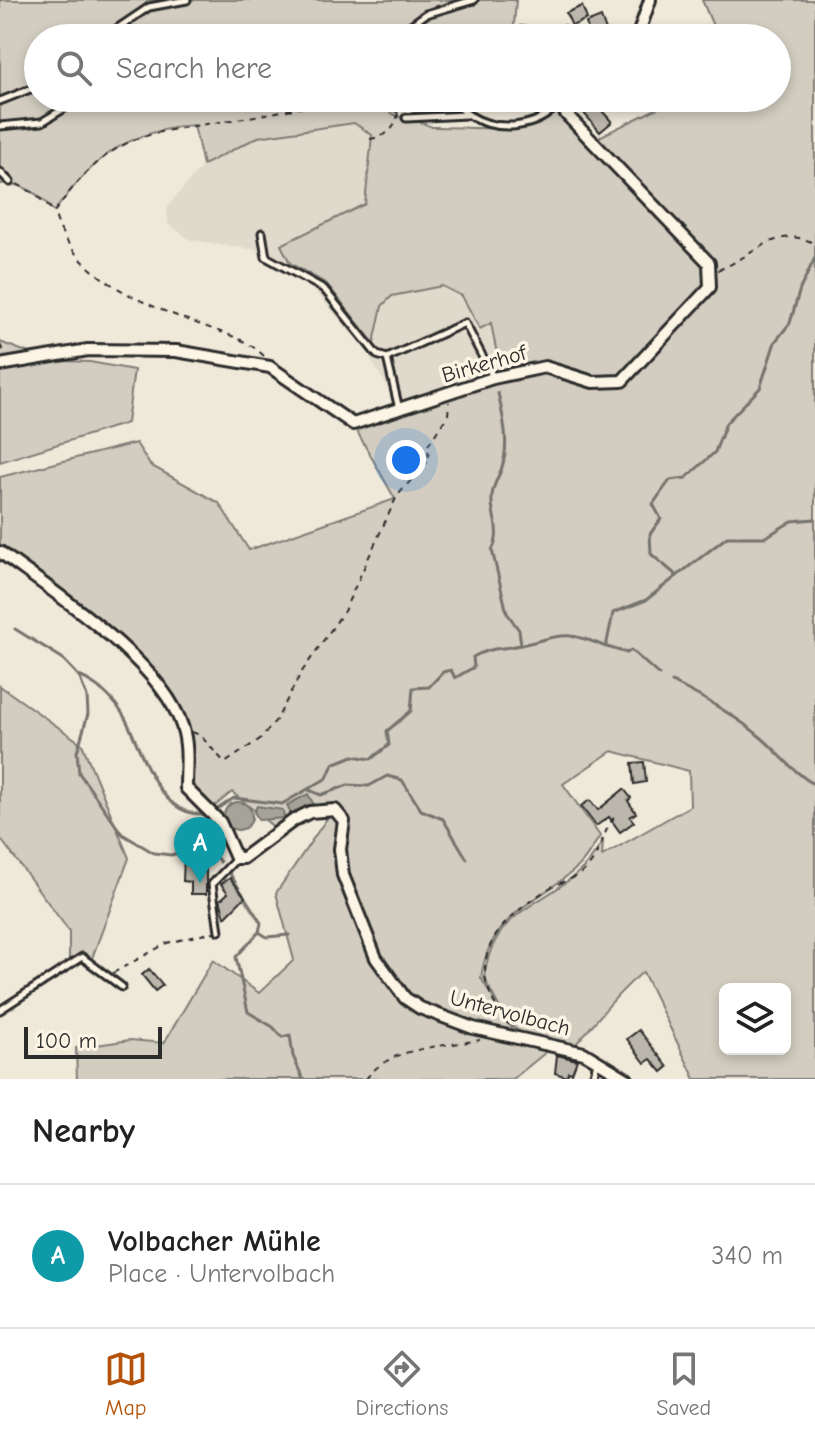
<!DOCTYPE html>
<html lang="en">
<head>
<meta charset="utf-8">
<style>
  :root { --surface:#fff; --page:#f6f6f6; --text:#222; --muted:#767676; --line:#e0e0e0; --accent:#b45309 }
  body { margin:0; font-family:"Comic Neue",sans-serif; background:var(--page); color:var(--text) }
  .controls { position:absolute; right:24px; bottom:24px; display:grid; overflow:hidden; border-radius:12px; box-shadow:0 4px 12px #0003 }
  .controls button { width:72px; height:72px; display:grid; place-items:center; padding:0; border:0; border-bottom:2px solid var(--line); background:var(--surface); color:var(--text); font:40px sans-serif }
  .scale { position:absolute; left:24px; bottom:20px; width:138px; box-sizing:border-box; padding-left:8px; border:4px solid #2b2b2b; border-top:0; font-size:22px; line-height:28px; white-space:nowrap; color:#2b2b2b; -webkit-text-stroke:6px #fcf5e5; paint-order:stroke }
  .you { position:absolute; left:406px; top:460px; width:28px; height:28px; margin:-20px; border:6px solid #fff; border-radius:50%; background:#1a73e8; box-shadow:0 0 0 12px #1a73e833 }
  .badge { display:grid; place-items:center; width:52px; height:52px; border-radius:50%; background:var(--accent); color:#fff; font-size:26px; font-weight:700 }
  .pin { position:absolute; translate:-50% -66px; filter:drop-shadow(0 2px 4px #0008) }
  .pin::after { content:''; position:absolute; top:42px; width:28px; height:24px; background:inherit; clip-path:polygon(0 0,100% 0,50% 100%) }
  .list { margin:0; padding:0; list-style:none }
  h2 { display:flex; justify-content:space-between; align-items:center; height:104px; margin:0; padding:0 32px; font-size:34px }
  h2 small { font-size:26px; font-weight:400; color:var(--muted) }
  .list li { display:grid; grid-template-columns:52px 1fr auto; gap:24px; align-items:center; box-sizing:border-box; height:144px; padding:0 32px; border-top:2px solid var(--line) }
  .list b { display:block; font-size:30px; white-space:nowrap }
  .list p { margin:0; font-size:26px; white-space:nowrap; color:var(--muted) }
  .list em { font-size:26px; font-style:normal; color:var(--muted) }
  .icon { flex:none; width:44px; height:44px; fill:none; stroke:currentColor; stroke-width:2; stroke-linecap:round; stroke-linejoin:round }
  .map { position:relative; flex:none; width:815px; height:1079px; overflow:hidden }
  .search { position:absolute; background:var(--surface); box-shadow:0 4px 12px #0003; left:24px; right:24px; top:24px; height:88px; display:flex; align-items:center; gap:20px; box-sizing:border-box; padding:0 28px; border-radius:44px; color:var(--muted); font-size:30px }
  .sheet { height:248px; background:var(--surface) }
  nav { display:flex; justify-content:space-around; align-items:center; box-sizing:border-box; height:112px; border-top:2px solid var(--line); background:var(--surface); font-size:22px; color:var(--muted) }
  nav a { display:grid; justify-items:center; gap:4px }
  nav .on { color:var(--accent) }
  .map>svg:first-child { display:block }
</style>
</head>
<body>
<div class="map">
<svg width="815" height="1079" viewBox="0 0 815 1079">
  <rect width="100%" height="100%" fill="#efe9da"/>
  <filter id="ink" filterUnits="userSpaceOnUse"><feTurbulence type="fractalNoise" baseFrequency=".0125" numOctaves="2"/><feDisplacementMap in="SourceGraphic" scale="16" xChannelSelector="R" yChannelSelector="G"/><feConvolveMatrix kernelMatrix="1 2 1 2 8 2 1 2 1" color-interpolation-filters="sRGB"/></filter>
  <g filter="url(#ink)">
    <!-- built -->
    <polygon fill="#e0dacc" points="354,123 372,135 365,204 281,244 290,262 327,284 374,342 382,306 392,296 442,286 462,296 480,328 491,323 501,375 399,406 371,360 371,356 308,283 264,263 257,250 191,240 168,224 167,207 203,165 258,137"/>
    <!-- green -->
    <g fill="#d2cdc0" stroke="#7e7c76" stroke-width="2" fill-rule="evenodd">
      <path d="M0,0H516L513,38H38V98H401L378,102C394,121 412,117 432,127C472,126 532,138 559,105L706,263L707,287L621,379L593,380L545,365L501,375L491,323L480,329L462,296L442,286L392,296L382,306L374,343L327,284L290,263L281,245L365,204L372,135L354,123L258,137L203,165L194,125C125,132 94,157 54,212C42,195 20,181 0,184Z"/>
      <path d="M702,0H815V1079H695L643,972C614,995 597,1022 571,1049C508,1032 514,1035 484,978C493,907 543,908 584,867C591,860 597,850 603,842L602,856L690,806L689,771L612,751L563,784L600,836C594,845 587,858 579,866C536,905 490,912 481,978L517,1037L551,1048L513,1079H77L76,1048L130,1040L164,1043L213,960L259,993L294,960L276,893L334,808L276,829L232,792L210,810L189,789L187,726L150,672L108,633L0,559V477L136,443L150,465L219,503L249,550L395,499L355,428L494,380L545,370L623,383L712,290L713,263L595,139L678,98H777V38H718ZM725,989H785V1049H725Z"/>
      <polygon points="0,342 37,356 0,364"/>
      <polygon points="38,360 90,362 134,370 127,423 0,462 0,368"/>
      <polygon points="0,686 82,744 129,858 91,961 83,953 69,964 69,931 0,838"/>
    </g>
    <!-- water -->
    <g fill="#a6a399" stroke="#75736d" stroke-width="2">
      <polygon points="308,794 314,805 291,815 287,805"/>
      <circle cx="238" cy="816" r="14"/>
      <polygon points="257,806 283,810 284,818 259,820 254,812"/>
    </g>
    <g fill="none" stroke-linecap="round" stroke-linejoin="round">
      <!-- stream -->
      <g stroke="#75736d" stroke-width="3">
        <path d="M498,393C503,417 510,443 502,467C499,477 493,484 492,496C490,514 503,532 492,550L507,613L519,630L521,644"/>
        <polyline points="676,575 651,554 650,534 661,519 653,504 670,480 686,478 715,452 726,423 760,388 775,342 790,323 800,289 815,258"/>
        <polyline points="15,629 62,658 79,676 87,697 88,714 77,752 79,773 122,834 154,853 171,855 206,845 220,862"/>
        <polyline points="607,647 627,653 631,650 659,675"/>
        <path d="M79,676C98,684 115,700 125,718C142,749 157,817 204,814"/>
        <path d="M672,682C704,698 735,715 763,739C781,755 793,772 815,785"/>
        <polyline points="309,790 321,795 348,785 369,786 387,776 402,780 421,810 443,819 467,859"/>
        <path d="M219,808L234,798L282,804L327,778L333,764L353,756L371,759L389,745L387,731L411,711L413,688L429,687L443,672L451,670L455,678L474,667L473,657C492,647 497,650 515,646C559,638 560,627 606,647L613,613L646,600L727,537H766L792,521L815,519"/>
        <polyline points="230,874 261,923 259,932 236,957 248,1012 273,1027 282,1037 290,1035 293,1056 303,1079"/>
        <polyline points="259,932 267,937 289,935"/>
      </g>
    </g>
    <!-- building -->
    <g fill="#bcb7ac" stroke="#2b2b2b" stroke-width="2">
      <polygon points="582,6 587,19 572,26 566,13"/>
      <polygon points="601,17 608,36 591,38 586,23"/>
      <polygon points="565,25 567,35 520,38 520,26 534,26 534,29"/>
      <polygon points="594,102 612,122 600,132 583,112"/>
      <polygon points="644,762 646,782 634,784 632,763"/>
      <polygon points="624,789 631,798 628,801 636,813 630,817 634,822 620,832 609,817 596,826 581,806 590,800 598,810"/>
      <polygon points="184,855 206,856 206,894 191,894 191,882 183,881"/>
      <polygon points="230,878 245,897 225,917 220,900 228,893 221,884"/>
      <polygon points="149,969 163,985 155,991 142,975"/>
      <polygon points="639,1030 668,1067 662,1072 651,1059 645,1063 627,1039"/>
      <polygon points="557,1055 577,1060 572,1073 568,1072 567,1077 555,1073"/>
    </g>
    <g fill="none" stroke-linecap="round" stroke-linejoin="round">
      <defs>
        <g id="service">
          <polyline points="103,38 149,7 187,0"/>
          <polyline points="322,38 382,27 400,33"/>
          <polyline points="399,38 400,33 426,14 474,0"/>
          <polyline points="396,98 416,98"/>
          <path d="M450,98C457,103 462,111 469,115C498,133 538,129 559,103"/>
          <polyline points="0,101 38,86"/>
          <polyline points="406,118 466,115"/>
          <polyline points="0,126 42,122 81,98"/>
          <polyline points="0,172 10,182"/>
          <polyline points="262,233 266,257 324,289 377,355 387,358"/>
          <polyline points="399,409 387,358 465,323 493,377"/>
          <polyline points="219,931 212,884 236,859"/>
          <polyline points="0,1010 82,957 122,987"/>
          <polyline points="593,1079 597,1062"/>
        </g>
        <g id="minor">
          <polyline points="637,38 650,0"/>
          <polyline points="0,365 88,350 176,351 270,367 353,424 493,378 545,367 593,382 622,381 710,287 709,263 566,114 557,98"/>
          <path d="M0,552C53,592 162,662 182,726C189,746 186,769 186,788L220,822L236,858H243L294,820L310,812L335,810L344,821L340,849L343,875L376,958L405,998L420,1008L473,1028L584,1053L627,1079"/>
        </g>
      </defs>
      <!-- service casing -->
      <use href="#service" stroke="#2b2b2b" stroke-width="11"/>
      <!-- minor casing -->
      <use href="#minor" stroke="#2b2b2b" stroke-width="16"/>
      <!-- path -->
      <g stroke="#2b2b2b" stroke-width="2" stroke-dasharray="6 6" stroke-linecap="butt">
        <polyline points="383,104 398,113"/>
        <path d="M370,139C387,136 395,130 398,113"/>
        <polyline points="17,184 35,194 53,211"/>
        <path d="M718,270C753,257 777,223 815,244"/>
        <polyline points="0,345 5,354"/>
        <path d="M264,356C247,339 226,334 204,326C146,305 72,278 54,212C113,132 140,135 232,120C267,114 301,107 336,102L364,99L388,102"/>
        <polyline points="192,732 200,735 225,763 260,739 277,719 301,673 344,611 397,496 429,460 428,445 448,415 449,402"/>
        <polyline points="113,973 167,943 214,932"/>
        <path d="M509,1025C461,965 491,926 548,889C559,882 577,879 586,869C601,854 602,831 616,815"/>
        <path d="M366,1079C390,1046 442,1047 480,1040"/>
      </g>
      <!-- service -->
      <use href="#service" stroke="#fcf5e5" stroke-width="5"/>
      <!-- minor -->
      <use href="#minor" stroke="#fcf5e5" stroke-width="10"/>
    </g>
  </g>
  <g text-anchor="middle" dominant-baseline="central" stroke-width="7" stroke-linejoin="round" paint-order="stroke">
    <!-- street labels -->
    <g font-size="22" fill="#2b2b2b" stroke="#fcf5e5">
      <text transform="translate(484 364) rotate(-16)">Birkerhof</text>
      <text transform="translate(510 1013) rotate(15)">Untervolbach</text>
    </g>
  </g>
</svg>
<div class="controls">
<button><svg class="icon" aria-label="layers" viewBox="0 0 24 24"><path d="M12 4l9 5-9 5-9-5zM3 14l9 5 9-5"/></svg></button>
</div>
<div class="scale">100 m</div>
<div class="you"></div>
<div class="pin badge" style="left:200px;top:883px;background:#0f9aa8">A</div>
<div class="search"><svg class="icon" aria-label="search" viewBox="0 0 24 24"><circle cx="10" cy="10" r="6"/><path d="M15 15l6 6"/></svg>Search here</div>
</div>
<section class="sheet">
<h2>Nearby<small></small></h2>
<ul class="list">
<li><span class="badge" style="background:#0f9aa8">A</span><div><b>Volbacher Mühle</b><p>Place · Untervolbach</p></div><em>340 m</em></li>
</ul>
</section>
<nav>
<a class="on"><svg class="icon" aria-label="map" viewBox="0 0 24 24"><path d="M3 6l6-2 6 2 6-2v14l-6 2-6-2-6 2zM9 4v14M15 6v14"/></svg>Map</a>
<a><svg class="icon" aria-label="directions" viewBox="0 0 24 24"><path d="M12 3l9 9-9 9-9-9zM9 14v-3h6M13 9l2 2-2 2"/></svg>Directions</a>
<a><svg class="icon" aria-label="saved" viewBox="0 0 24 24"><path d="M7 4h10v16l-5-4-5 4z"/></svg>Saved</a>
</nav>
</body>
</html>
